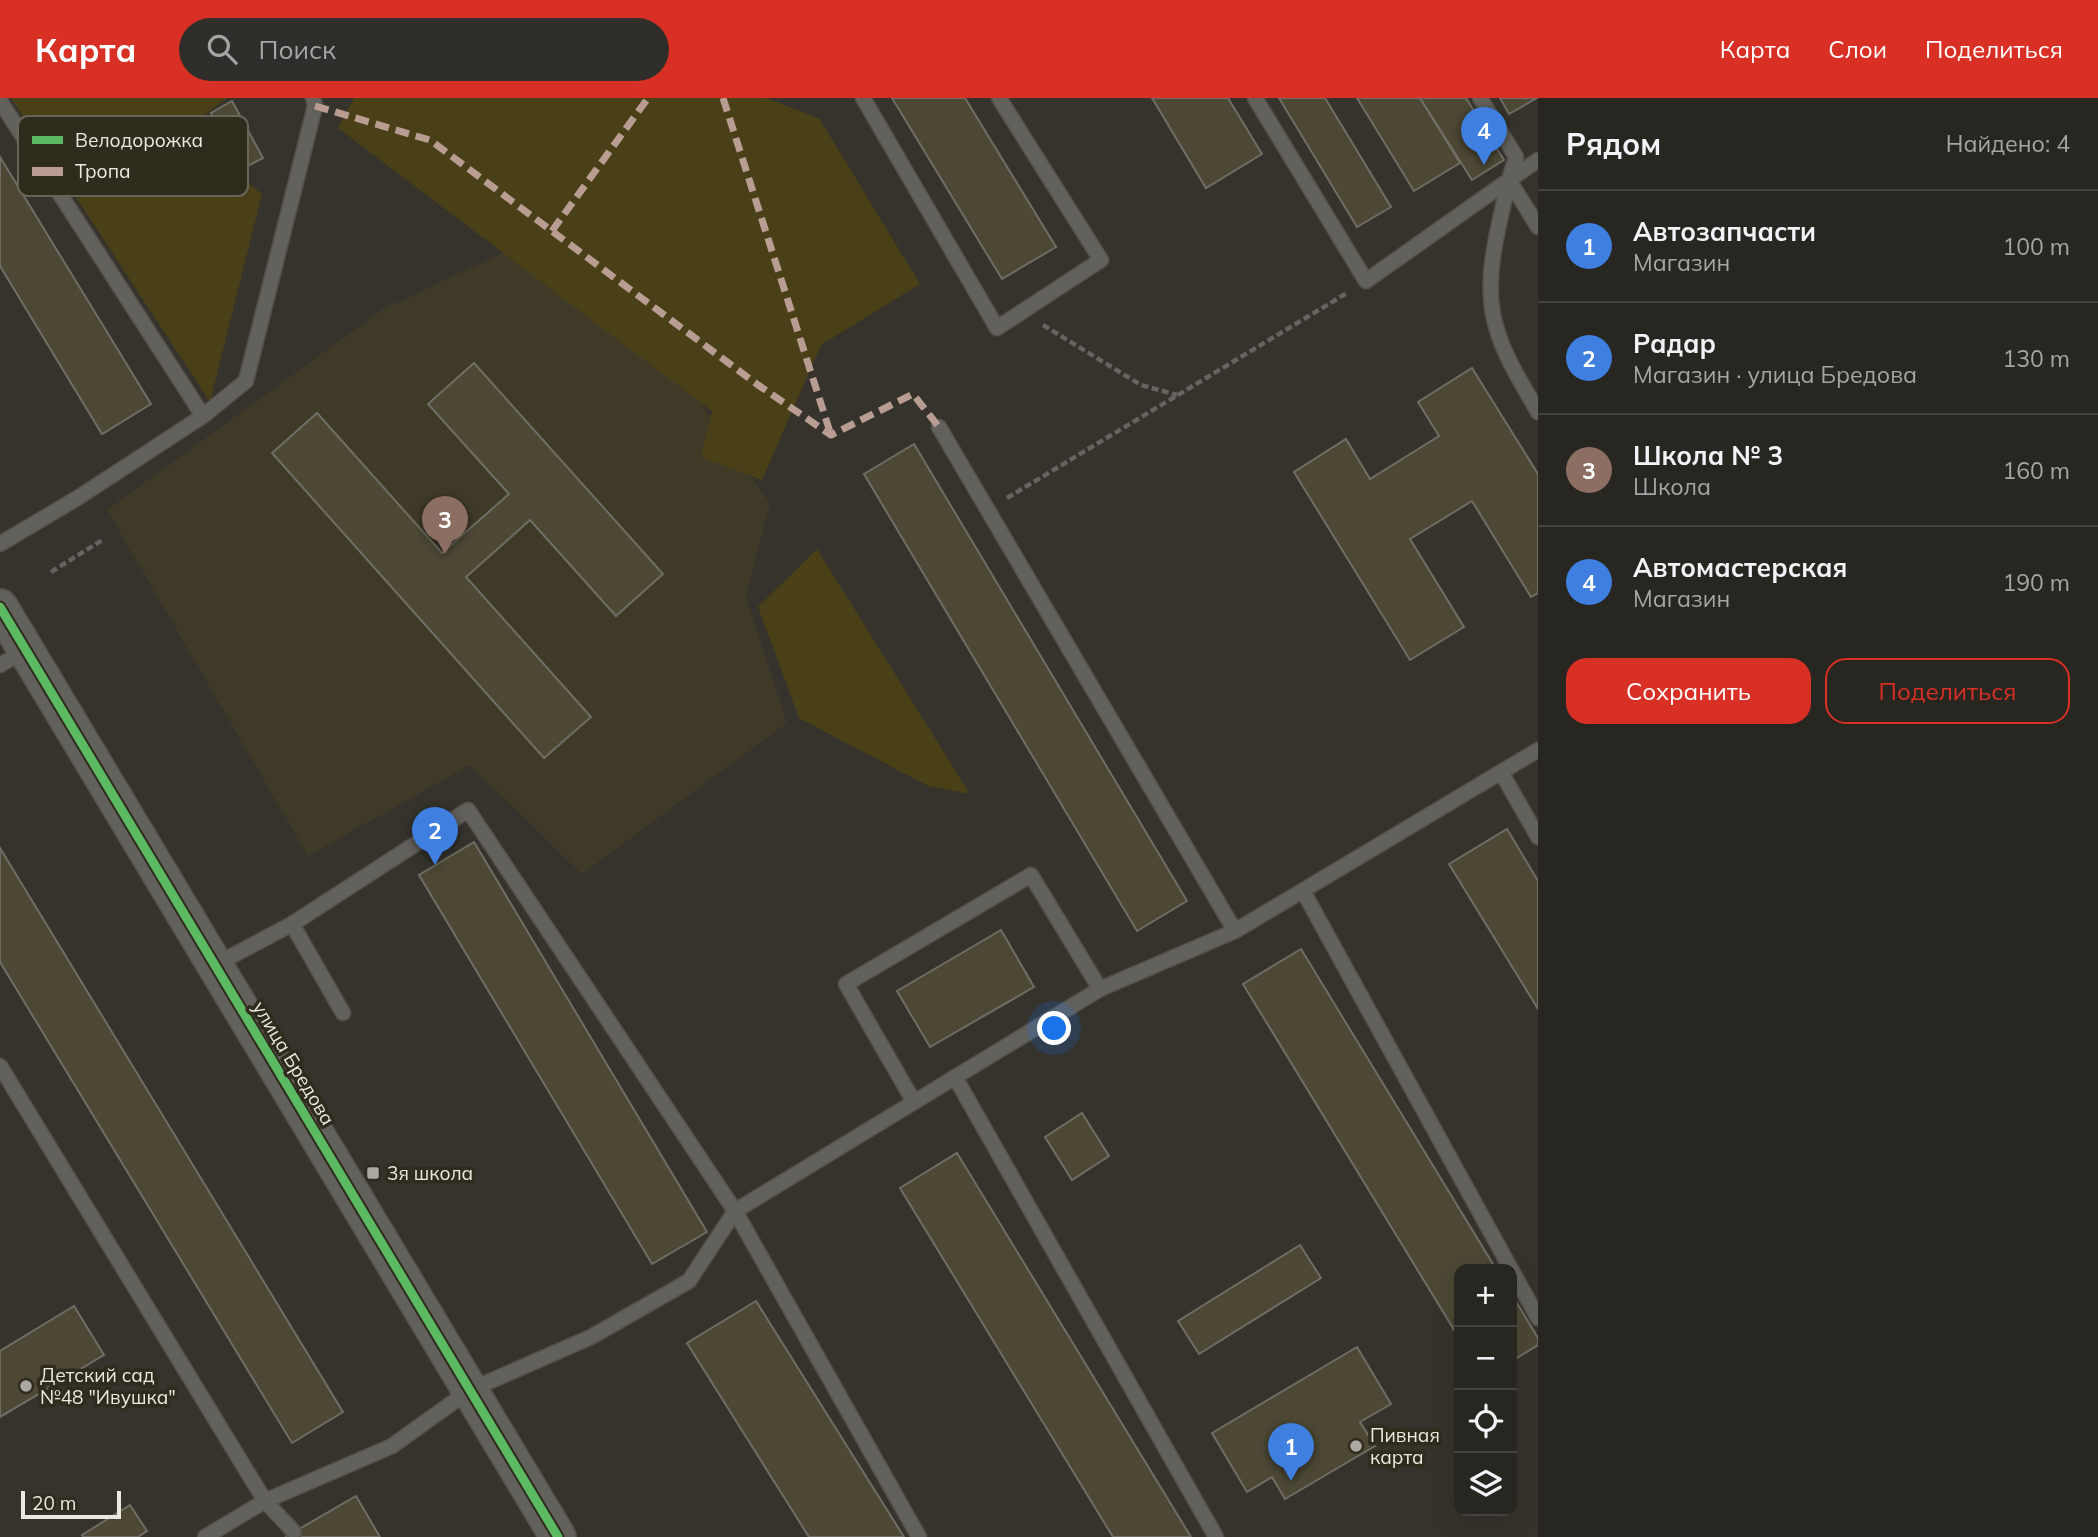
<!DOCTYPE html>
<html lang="ru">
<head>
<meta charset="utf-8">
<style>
  :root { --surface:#282621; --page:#302e2a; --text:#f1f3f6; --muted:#a5a5a5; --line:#44433f; --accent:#d93025 }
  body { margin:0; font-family:Mulish,sans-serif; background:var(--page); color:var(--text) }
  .controls { position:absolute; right:21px; bottom:21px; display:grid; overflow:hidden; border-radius:14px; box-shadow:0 7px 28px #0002 }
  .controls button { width:63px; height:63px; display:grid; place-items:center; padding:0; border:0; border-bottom:2px solid var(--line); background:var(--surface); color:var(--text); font:35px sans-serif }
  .scale { position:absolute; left:21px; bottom:18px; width:100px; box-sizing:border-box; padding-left:7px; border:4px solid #eae8e0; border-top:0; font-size:19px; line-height:24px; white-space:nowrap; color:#eae8e0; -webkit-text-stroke:5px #2f2c1e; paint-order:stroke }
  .you { position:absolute; left:1055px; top:931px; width:24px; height:24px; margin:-18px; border:5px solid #fff; border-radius:50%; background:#1a73e8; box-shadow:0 0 0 10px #1a73e833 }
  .badge { display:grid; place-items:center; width:46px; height:46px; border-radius:50%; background:var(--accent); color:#fff; font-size:23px; font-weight:700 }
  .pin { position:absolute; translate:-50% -58px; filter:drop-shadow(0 2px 4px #0008) }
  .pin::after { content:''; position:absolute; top:37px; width:24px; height:21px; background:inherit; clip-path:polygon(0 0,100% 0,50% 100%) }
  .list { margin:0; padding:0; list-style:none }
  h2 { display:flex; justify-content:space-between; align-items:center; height:91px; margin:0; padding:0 28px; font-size:30px }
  h2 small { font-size:23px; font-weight:400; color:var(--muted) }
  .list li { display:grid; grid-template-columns:46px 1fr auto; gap:21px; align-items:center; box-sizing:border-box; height:112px; padding:0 28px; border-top:2px solid var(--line) }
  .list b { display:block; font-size:26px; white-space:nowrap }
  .list p { margin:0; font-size:23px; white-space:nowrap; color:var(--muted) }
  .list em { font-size:23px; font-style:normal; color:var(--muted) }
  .actions { display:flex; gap:14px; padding:21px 28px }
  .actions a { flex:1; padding:16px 0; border:2px solid var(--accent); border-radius:21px; text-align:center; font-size:24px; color:var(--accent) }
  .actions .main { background:var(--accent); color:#fff }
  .icon { flex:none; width:38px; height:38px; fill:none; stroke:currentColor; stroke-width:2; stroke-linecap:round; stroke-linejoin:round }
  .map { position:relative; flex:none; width:1538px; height:1439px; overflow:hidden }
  header { display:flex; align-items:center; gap:42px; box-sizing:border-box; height:98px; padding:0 35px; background:var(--accent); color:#fff }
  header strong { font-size:33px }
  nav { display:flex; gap:38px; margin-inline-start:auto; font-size:24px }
  .search { width:490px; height:63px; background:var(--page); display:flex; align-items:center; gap:18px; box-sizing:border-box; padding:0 24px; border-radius:38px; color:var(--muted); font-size:26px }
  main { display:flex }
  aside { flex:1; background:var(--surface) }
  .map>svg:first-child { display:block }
</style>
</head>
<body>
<header>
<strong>Карта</strong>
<div class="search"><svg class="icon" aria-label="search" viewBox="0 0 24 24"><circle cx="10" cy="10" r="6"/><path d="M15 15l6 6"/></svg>Поиск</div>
<nav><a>Карта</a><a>Слои</a><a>Поделиться</a></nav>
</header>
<main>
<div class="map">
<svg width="1538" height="1439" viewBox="0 0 1538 1439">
  <rect width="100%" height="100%" fill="#35332c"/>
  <!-- built -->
  <polygon fill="#3f3a28" points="531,142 645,224 770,406 746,499 787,625 582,776 470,667 308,758 107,412 383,211"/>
  <!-- green -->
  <g fill="#494017">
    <polygon points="11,0 227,0 182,34 262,96 210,304"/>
    <polygon points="354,0 765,0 819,20 920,186 821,247 762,382 701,359 712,313 338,30"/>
    <polygon points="817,451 970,696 928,688 799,620 758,509"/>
  </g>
  <!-- building -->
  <g fill="#4c4834" stroke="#6f6d66" stroke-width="2">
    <polygon points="892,0 965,0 1056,149 1002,181"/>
    <polygon points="1152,0 1228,0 1262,56 1206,90"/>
    <polygon points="1279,0 1325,0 1391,109 1357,129"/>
    <polygon points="1357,0 1420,0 1460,65 1414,93"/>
    <polygon points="1420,0 1466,0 1504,62 1472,82"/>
    <polygon points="1500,0 1537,0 1509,16"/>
    <polygon points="232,3 263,60 242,71 211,15"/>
    <polygon points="0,59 151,306 102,336 0,168"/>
    <polygon points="474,265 663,476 616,518 530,422 466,479 591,619 544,660 272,355 317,315 442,455 509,396 428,306"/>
    <polygon points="1472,270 1538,376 1538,495 1531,499 1472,403 1410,441 1464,529 1410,562 1294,374 1346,341 1370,381 1439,338 1418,304"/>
    <polygon points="914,346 1187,803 1137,833 864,376"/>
    <polygon points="1507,731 1538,783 1538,911 1449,766"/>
    <polygon points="474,744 707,1134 652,1166 419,777"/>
    <polygon points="0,750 343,1314 292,1345 0,864"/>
    <polygon points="1001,832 1034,889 930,949 897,893"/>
    <polygon points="1301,851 1496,1171 1459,1171 1459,1240 1243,886"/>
    <polygon points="1082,1015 1109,1058 1072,1082 1045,1039"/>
    <polygon points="957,1055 1191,1439 1113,1439 900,1090"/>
    <polygon points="1300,1147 1321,1180 1199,1256 1178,1223"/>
    <polygon points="1512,1197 1538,1240 1538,1247 1512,1263"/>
    <polygon points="756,1203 904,1439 809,1439 687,1245"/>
    <polygon points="74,1208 104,1257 0,1319 0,1253"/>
    <polygon points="1357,1249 1391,1306 1360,1324 1375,1348 1285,1401 1272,1379 1247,1394 1212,1335"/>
    <polygon points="356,1398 380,1439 286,1439 294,1434"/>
    <polygon points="130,1407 147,1433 138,1439 83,1439 82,1437"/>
  </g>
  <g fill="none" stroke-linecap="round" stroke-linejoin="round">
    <defs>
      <g id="service">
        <polyline points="863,0 997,230 1101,162 999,0"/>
        <polyline points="1255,0 1366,183 1509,82 1516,59 1480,0"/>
        <polyline points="0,3 203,318 79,399 0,446"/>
        <polyline points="1538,62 1509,82 1538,129"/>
        <path d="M1509,82C1499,129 1481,183 1497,232C1505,260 1524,289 1538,314"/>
        <polyline points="203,318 246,283 315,8 313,0"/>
        <polyline points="939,329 1235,833"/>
        <polyline points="0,567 26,552"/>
        <polyline points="1501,674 1538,739"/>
        <polyline points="1303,793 1511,1171"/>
        <polyline points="292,826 343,915"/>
        <polyline points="215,867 292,826 468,712 735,1113 919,1439"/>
        <polyline points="0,968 265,1403 294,1434"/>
        <polyline points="955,979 1216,1439"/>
        <polyline points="914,1004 846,886 1031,777 1100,891"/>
        <polyline points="1512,1173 1538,1220"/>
        <polyline points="205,1439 265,1403 392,1348 470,1292 591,1239 689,1183 735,1113 1100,891 1235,833 1538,652"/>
      </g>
      <polyline id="tertiary" points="0,509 558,1439"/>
    </defs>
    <!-- service casing -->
    <use href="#service" stroke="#525049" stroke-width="17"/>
    <!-- tertiary casing -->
    <use href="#tertiary" stroke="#525049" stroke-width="38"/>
    <!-- path -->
    <g stroke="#656460" stroke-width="4.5" stroke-dasharray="7 3.5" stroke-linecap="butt">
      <polyline points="1043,227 1141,287 1177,297"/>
      <polyline points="1007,400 1347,195"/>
      <polyline points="51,474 104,441"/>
    </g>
    <!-- service -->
    <use href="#service" stroke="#63615c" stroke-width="14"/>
    <!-- tertiary -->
    <use href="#tertiary" stroke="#63615c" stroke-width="35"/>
    <!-- quiet -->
    <g stroke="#b99d93" stroke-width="7" stroke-dasharray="14 7" stroke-linecap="butt">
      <polyline points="723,0 831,337"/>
      <polyline points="315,8 430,42 758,287 831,337 913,296 939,329"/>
      <polyline points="552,133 648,0"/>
    </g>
    <defs>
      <polyline id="cycleway" points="0,509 558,1439"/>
    </defs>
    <!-- cycleway casing -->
    <use href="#cycleway" stroke="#2f2c1e" stroke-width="13"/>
    <!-- cycleway -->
    <use href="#cycleway" stroke="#5cba63" stroke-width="9"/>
  </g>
  <!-- markers -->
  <g fill="#aba9a1" stroke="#2f2c1e" stroke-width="2.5">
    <rect x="366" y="1068" width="14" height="14" rx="3.5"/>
    <circle cx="26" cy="1288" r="7"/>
    <circle cx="1356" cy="1348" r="7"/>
  </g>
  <g text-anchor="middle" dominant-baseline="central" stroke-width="7" stroke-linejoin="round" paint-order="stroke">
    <!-- street labels -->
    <g font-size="19" fill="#eae8e0" stroke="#2f2c1e">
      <text transform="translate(294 965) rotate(59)">улица Бредова</text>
    </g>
    <!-- poi labels -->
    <g font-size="19" fill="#eae8e0" stroke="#2f2c1e" text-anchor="start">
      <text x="387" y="1075">3я школа</text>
      <text x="40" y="1277">Детский сад<tspan x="40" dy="22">№48 "Ивушка"</tspan></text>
      <text x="1370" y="1337">Пивная<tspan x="1370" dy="22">карта</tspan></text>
    </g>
  </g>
  <!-- legend -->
  <rect x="18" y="18" width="230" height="80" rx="10" fill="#2f2c1e" stroke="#676458" stroke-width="2"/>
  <rect x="32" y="38" width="31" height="8" fill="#5cba63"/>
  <rect x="32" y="69" width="31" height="9" fill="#b99d93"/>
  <g font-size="19" fill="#eae8e0">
    <text x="75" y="49">Велодорожка</text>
    <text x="75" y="80">Тропа</text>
  </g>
</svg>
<div class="controls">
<button>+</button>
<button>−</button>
<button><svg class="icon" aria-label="locate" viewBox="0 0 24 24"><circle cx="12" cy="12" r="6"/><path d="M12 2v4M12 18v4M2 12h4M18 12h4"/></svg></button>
<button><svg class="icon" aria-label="layers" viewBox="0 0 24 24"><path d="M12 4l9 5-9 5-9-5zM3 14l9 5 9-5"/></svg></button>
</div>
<div class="scale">20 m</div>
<div class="you"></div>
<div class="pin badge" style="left:1291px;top:1383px;background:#3f7fe0">1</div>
<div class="pin badge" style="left:435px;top:767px;background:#3f7fe0">2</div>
<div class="pin badge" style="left:445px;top:456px;background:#8d6e63">3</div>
<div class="pin badge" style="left:1484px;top:67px;background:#3f7fe0">4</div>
</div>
<aside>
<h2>Рядом<small>Найдено: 4</small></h2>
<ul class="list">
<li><span class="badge" style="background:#3f7fe0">1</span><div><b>Автозапчасти</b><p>Магазин</p></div><em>100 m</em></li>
<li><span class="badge" style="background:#3f7fe0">2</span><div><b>Радар</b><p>Магазин · улица Бредова</p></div><em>130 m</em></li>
<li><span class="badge" style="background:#8d6e63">3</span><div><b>Школа № 3</b><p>Школа</p></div><em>160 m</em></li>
<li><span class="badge" style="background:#3f7fe0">4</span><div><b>Автомастерская</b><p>Магазин</p></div><em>190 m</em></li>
</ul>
<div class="actions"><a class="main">Сохранить</a><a>Поделиться</a></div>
</aside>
</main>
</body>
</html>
